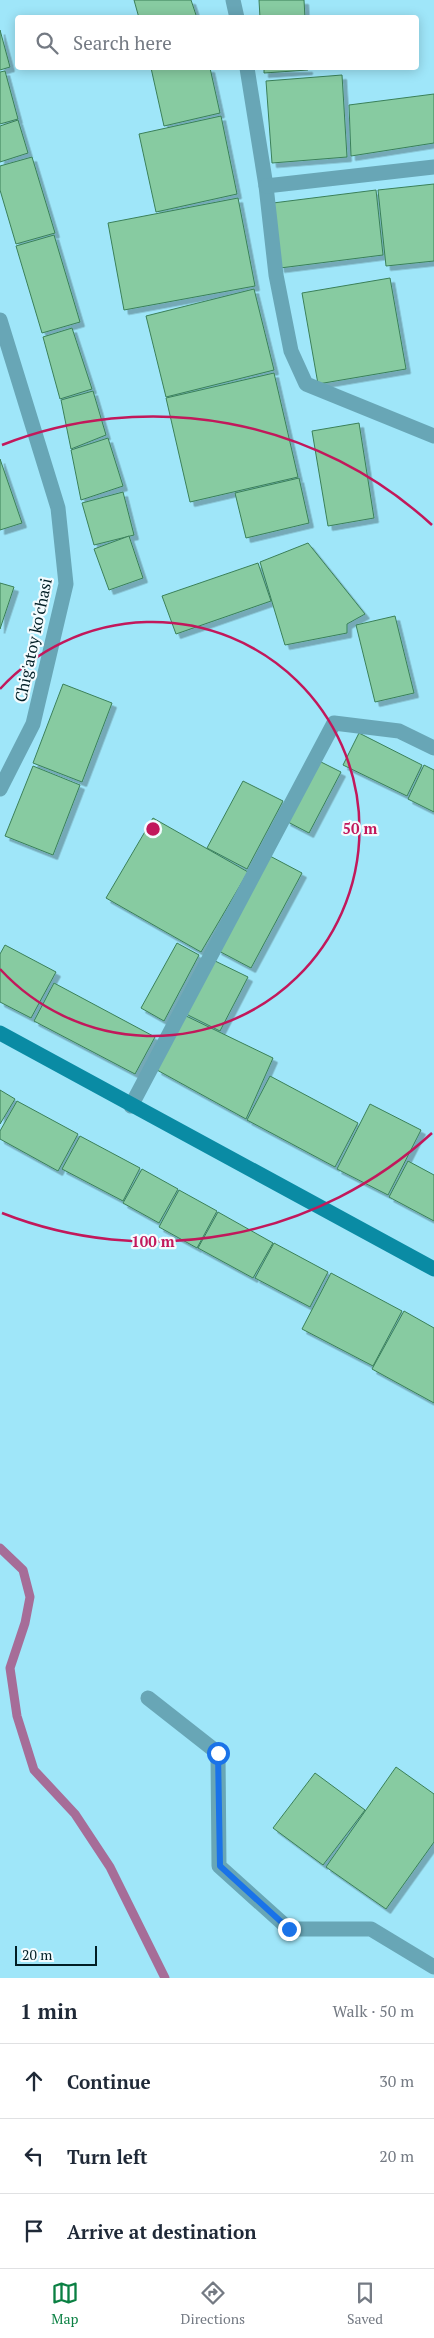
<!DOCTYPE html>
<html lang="en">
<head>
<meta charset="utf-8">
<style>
  :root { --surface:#fff; --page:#f6f6f7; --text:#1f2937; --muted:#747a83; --line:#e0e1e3; --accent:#0b8043 }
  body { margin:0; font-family:"PT Serif",serif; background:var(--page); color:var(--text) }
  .scale { position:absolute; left:15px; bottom:12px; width:82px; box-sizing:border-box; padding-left:5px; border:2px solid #011e25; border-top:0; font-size:14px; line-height:18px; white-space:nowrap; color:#011e25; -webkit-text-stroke:4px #f3fbfe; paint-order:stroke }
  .stop { position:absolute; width:15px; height:15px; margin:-11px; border:4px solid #1a73e8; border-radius:50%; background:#fff }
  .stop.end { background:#1a73e8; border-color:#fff; box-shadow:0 1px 5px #0008 }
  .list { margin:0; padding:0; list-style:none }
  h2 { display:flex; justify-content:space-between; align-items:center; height:65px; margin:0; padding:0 20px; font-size:21px }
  h2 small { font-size:16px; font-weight:400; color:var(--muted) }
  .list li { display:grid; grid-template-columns:32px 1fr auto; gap:15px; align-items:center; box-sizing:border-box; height:75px; padding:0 20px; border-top:1px solid var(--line) }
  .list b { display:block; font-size:19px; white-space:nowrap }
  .list em { font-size:16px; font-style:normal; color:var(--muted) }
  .icon { flex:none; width:28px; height:28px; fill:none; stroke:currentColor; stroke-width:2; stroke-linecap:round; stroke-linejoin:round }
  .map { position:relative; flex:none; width:434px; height:1978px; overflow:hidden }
  .search { position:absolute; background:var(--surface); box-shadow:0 2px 12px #0003; left:15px; right:15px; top:15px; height:55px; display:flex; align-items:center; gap:12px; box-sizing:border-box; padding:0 18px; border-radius:5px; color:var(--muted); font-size:19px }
  .sheet { height:290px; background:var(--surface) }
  nav { display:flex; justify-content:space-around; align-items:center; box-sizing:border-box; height:70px; border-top:1px solid var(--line); background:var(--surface); font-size:14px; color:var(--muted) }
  nav a { display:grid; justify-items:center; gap:2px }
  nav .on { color:var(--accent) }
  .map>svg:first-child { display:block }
</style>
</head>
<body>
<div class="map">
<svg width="434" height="1978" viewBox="0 0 434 1978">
  <defs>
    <filter id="shadow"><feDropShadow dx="4.5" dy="4.5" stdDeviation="0" flood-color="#0004"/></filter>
  </defs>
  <rect width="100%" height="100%" fill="#9fe6f9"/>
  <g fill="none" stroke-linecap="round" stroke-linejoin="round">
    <!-- stream -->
    <polyline stroke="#a66d98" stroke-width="9" points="0,1548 23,1570 30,1597 25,1623 10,1668 17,1716 34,1770 75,1814 110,1867 165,1978"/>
  </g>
  <!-- building -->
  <g fill="#87cba1" stroke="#3b8059" filter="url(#shadow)">
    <polygon points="134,0 191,0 197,18 139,18"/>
    <polygon points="259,0 304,0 305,18 260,18"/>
    <polygon points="0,30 10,67 0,70"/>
    <polygon points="151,68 210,68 220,113 164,126"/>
    <polygon points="264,68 308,68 308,70 264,73"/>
    <polygon points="5,71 18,119 0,124 0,72"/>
    <polygon points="342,75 347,157 272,163 266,81"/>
    <polygon points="434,94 434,143 351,156 349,105"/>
    <polygon points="221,116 237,194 156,212 139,134"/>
    <polygon points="18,120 28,153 0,162 0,126"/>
    <polygon points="32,157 55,233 16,244 0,190 0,166"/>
    <polygon points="434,184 434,261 386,266 378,190"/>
    <polygon points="376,190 383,255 280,268 273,203"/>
    <polygon points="238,198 255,286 124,310 108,223"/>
    <polygon points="54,235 80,322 42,333 16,246"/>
    <polygon points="390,278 406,369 318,384 302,293"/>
    <polygon points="254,289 274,370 166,397 146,316"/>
    <polygon points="72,328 92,389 60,399 43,337"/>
    <polygon points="274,373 298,477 190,502 166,398"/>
    <polygon points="93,391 106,435 71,449 61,400"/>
    <polygon points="359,423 374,518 328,526 312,431"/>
    <polygon points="108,438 123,486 81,500 71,450"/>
    <polygon points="0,459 22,523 0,530"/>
    <polygon points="299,478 309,523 246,538 235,493"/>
    <polygon points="123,492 134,535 94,545 82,503"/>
    <polygon points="129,536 143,578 109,590 94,549"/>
    <polygon points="308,543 365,614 347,624 347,633 285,645 260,562"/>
    <polygon points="258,563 271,601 176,634 162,596"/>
    <polygon points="0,583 14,587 0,629"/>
    <polygon points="395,616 414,693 375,702 356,625"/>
    <polygon points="63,684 112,703 82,782 33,763"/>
    <polygon points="359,733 422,765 407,796 343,765"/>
    <polygon points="317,760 341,772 309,833 286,821"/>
    <polygon points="424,765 434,770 434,812 408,799"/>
    <polygon points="33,766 80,785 53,855 5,836"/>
    <polygon points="243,781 283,801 247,869 207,848"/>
    <polygon points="153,818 248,872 201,952 106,898"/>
    <polygon points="268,855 302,873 251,968 217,950"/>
    <polygon points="177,943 199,955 164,1021 141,1008"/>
    <polygon points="5,945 56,972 31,1018 0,1002 0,954"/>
    <polygon points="211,959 248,977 220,1031 184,1013"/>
    <polygon points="54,983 155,1037 135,1074 34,1021"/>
    <polygon points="184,1015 273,1058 246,1119 157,1070"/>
    <polygon points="270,1076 358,1123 335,1167 247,1120"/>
    <polygon points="0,1090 15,1099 0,1124"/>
    <polygon points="17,1101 78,1134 58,1171 0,1139 0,1131"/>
    <polygon points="370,1104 421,1130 388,1195 337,1169"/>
    <polygon points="80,1136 140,1168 123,1201 62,1169"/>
    <polygon points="408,1161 434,1175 434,1221 389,1197"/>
    <polygon points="142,1169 178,1189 159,1223 123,1203"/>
    <polygon points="179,1190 217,1211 197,1248 159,1227"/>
    <polygon points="218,1212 273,1243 253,1278 198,1248"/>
    <polygon points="274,1243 328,1272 310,1307 255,1278"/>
    <polygon points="331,1273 402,1311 373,1366 302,1329"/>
    <polygon points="404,1311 434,1328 434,1403 372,1369"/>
    <polygon points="396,1767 434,1794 434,1842 386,1909 326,1867"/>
    <polygon points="315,1773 365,1810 323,1865 273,1828"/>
  </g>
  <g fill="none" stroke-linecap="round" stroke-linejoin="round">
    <!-- street -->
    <g stroke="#68a6b6" stroke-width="15">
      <polyline points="233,0 237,18"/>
      <polyline points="247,68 266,186 276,275 291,351 306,384 434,436"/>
      <polyline points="266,186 434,167"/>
      <polyline points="0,320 58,508 66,584 33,724 0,789"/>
      <polyline points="131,1106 334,723 399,731 434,748"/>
      <polyline points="148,1698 218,1753 219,1866 289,1929 371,1929 434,1967"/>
    </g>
    <!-- secondary -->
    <polyline stroke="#0a8ba4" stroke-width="15" points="0,1033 434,1269"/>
  </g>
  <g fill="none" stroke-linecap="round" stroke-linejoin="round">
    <!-- route -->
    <polyline stroke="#1a73e8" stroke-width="6" points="218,1753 220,1866 289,1929"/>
  </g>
  <!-- distance rings -->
  <g fill="none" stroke="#c2185b" stroke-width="2.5">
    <path d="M0 689A207 207 0 1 1 0 969"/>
    <path d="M432 1133A413 413 0 0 1 2 1213M2 445A413 413 0 0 1 432 525"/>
  </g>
  <g text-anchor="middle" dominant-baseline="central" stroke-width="4.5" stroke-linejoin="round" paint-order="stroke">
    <!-- street labels -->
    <g font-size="16" fill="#011e25" stroke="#f3fbfe">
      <text transform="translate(33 640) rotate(-78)">Chig'atoy ko'chasi</text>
    </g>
  </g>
  <circle cx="153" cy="829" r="8" fill="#c2185b" stroke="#f3fbfe" stroke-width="2.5"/>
  <g font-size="15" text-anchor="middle" font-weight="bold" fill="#c2185b" stroke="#f3fbfe" stroke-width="4.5" stroke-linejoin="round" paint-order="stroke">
    <text x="360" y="834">50 m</text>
    <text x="153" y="1247">100 m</text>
  </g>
</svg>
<div class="scale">20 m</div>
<div class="stop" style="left:218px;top:1753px"></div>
<div class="stop end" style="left:289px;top:1929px"></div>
<div class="search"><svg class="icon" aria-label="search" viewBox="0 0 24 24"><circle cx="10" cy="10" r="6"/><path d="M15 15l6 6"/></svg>Search here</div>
</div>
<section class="sheet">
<h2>1 min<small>Walk · 50 m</small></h2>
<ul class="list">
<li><svg class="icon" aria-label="ahead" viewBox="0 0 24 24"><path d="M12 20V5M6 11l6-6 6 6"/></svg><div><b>Continue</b></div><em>30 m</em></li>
<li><svg class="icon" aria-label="left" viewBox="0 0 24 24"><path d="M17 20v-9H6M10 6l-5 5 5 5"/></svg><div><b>Turn left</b></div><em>20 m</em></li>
<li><svg class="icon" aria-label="arrive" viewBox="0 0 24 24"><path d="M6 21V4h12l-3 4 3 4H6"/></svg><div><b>Arrive at destination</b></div></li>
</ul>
</section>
<nav>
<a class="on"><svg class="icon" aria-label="map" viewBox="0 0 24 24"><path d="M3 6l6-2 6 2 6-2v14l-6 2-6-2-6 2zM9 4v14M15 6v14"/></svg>Map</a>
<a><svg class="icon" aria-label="directions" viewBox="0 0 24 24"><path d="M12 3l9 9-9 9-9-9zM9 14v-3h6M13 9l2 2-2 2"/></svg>Directions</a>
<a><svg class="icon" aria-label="saved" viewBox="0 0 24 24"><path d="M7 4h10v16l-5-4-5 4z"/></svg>Saved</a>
</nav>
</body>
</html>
